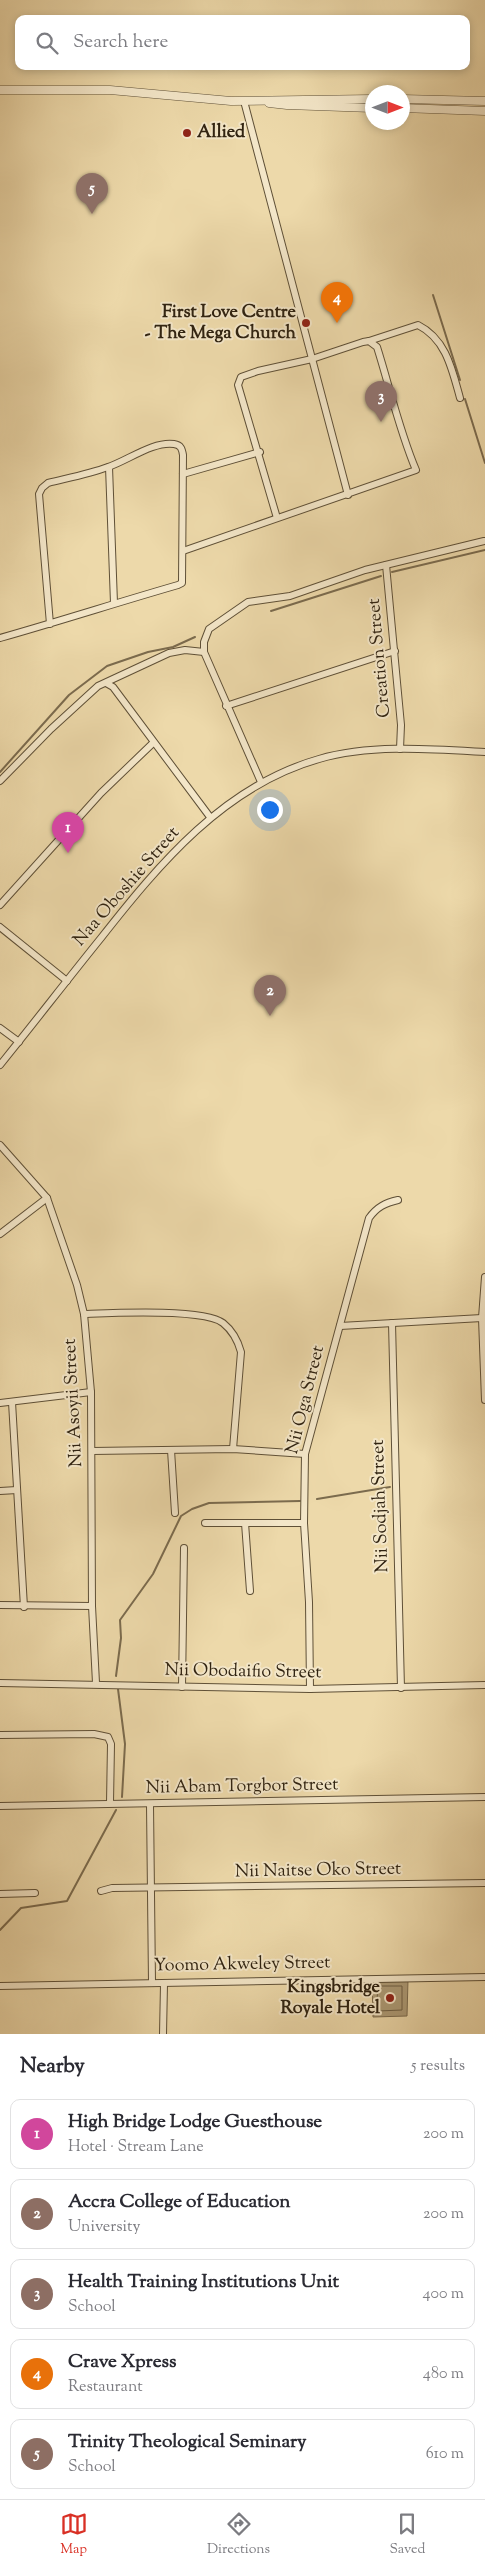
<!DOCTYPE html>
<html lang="en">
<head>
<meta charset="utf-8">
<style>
  :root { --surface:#fff; --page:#f7f7f7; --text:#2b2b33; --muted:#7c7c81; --line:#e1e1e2; --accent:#d93025 }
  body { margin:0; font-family:"Sorts Mill Goudy",serif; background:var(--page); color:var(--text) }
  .compass { position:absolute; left:365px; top:85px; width:45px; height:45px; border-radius:50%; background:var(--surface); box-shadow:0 2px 8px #0003; rotate:90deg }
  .you { position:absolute; left:269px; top:809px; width:18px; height:18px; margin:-12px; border:4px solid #fff; border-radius:50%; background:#1a73e8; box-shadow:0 0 0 8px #1a73e833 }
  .badge { display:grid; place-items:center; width:32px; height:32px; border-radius:50%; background:var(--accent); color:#fff; font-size:16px; font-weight:700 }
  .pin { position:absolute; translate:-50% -41px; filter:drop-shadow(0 1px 2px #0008) }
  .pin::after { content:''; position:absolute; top:26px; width:18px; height:15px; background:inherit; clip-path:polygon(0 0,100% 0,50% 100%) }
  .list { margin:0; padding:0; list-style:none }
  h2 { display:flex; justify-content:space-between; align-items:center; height:65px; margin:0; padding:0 20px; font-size:21px }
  h2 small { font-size:16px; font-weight:400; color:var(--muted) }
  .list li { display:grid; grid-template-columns:32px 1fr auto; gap:15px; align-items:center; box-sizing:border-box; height:70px; margin:0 10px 10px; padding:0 10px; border:1px solid var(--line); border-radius:10px }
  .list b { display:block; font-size:19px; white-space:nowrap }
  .list p { margin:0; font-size:16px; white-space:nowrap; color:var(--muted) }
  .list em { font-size:16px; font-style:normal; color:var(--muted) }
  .icon { flex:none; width:28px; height:28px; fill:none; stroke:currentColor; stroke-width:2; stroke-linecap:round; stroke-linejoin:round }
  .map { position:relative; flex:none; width:485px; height:2034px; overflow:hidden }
  .search { position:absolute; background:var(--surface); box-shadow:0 2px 8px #0003; left:15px; right:15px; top:15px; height:55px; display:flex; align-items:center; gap:12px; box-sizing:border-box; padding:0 18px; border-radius:10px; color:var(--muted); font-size:19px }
  .sheet { height:465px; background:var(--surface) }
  nav { display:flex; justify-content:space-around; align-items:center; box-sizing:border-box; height:70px; border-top:1px solid var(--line); background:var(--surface); font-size:14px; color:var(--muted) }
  nav a { display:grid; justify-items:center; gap:2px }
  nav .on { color:var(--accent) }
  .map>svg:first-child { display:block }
</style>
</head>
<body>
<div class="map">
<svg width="485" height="2034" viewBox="0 0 485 2034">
  <rect width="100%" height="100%" fill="#edd9aa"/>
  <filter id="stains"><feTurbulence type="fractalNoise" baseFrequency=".004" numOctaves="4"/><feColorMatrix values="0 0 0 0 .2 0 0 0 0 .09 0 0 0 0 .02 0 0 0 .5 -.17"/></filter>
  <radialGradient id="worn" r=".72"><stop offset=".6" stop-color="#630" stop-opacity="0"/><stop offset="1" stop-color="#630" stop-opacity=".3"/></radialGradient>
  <!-- water -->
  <polygon fill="#ad9b76" stroke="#7b6b4e" points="408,1980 407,2016 373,2017 372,1981"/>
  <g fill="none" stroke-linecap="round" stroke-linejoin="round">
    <!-- shore -->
    <polygon stroke="#6e5f44" stroke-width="1" points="380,1986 402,1986 402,2010 378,2011 377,1988"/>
    <!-- stream -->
    <g stroke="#7b6b4e" stroke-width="2">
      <polyline points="433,295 460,380"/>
      <polyline points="465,399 485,463"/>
      <polyline points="392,572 485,550"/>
      <polyline points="271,611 381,576"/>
      <polyline points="0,772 69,695 107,666 148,652 173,647 195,637"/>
      <polyline points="317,1499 390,1487"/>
      <polyline points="116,1676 121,1638 120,1620 153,1574 181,1516 192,1509 209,1503 300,1501"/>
      <polyline points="118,1689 125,1744 122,1797"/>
      <polyline points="0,1930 21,1908 67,1901 116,1810"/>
    </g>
    <defs>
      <g id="minor">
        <polyline points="244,101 348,495"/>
        <path d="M369,341L418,325C446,339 452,369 460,398"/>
        <polyline points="109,467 114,603"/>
        <polyline points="183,474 260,452"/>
        <path d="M183,551L416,470C399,430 390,388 377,347L369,341L363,342L312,359L258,371L241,377L238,385L277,518"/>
        <polyline points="386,565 401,725 400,749"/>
        <path d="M0,638C60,621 119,602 178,585L182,583L183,455C182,449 181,445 174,444C153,441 127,461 108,467C89,474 68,478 48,483L42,488L39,494L50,624"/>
        <polyline points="106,683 113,687 210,817"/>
        <polyline points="226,706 395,651"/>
        <polyline points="0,781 51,729 98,686 169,653 185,650 204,652"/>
        <polyline points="261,782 204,652 204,642 209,629 248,602 290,596 365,570 484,541"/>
        <polyline points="0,905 101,793 153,743"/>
        <polyline points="0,927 67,981"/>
        <polyline points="0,1028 19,1042"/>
        <path d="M0,1065C34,1023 67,980 101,938C160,863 224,786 319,759C370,744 433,749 485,752"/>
        <polyline points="0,1145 47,1198 77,1285 84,1314 91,1392 92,1606 96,1683"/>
        <polyline points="0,1234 47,1198"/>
        <polyline points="485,1277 482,1318 485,1400"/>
        <path d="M84,1314C111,1313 204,1308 223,1323C233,1331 238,1341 241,1352L233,1449"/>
        <polyline points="392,1323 401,1688"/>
        <polyline points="340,1326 482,1318"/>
        <polyline points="12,1402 24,1607"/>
        <polyline points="0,1403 91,1392"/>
        <polyline points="171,1450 175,1513"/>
        <polyline points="92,1451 233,1449 305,1454"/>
        <polyline points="0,1491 17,1490"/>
        <polyline points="205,1523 245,1523"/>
        <polyline points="250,1591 245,1523 304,1523"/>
        <polyline points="0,1605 92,1606"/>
        <polyline points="0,1683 310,1689 485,1685"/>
        <polyline points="182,1687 184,1548"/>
        <path d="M310,1689L309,1602L304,1523L305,1454L369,1218C377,1207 385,1203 398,1200"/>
        <polyline points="0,1735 94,1734 108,1737 111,1744 110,1803"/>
        <polyline points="150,1805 152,1983"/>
        <polyline points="0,1806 485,1797"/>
        <polyline points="101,1891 112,1888 485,1883"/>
        <polyline points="0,1894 35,1893"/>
        <polyline points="0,1986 485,1977"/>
        <polyline points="163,2034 164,1984"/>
      </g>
      <g id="tertiary">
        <polyline points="0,90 110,90 231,101 372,99"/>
        <polyline points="402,99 485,101"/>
        <polyline points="269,103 287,105 372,108"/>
        <polyline points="402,108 485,111"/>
      </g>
    </defs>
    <!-- minor casing -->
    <use href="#minor" stroke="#5f5037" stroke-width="8"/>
    <!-- tertiary casing -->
    <use href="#tertiary" stroke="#5f5037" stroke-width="9"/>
    <!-- minor -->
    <use href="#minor" stroke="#f3e6c8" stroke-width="6"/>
    <!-- tertiary -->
    <use href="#tertiary" stroke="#f3e6c8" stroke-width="8"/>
  </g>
  <!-- markers -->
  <g fill="#8f2418" stroke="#f3e6c8" stroke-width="2">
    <circle cx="187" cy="133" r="5"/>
    <circle cx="306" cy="323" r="5"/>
    <circle cx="390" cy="1998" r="5"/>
  </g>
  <g text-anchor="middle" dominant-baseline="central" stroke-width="4" stroke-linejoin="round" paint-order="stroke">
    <!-- poi labels -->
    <g font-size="18" font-weight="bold" fill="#302311" stroke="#f3e6c8" text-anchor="end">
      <text x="197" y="133" text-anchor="start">Allied</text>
      <text x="296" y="313">First Love Centre<tspan x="296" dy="21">- The Mega Church</tspan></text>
      <text x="380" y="1988">Kingsbridge<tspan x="380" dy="21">Royale Hotel</tspan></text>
    </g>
    <!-- street labels -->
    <g font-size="18" fill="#302311" stroke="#f3e6c8">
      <text transform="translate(380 658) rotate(-95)">Creation Street</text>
      <text transform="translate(127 887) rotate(-49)">Naa Oboshie Street</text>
      <text transform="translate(306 1400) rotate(-76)">Nii Oga Street</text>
      <text transform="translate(74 1403) rotate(-93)">Nii Asoyii Street</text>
      <text transform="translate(381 1506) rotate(-92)">Nii Sodjah Street</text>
      <text transform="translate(243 1672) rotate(1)">Nii Obodaifio Street</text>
      <text transform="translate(242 1787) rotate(-1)">Nii Abam Torgbor Street</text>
      <text transform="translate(318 1871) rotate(-1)">Nii Naitse Oko Street</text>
      <text transform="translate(242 1965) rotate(-1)">Yoomo Akweley Street</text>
    </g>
  </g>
  <rect width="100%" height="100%" filter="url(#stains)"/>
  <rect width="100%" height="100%" fill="url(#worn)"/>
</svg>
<svg class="compass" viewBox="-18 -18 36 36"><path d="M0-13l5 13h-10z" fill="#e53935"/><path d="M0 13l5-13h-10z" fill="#7c7c81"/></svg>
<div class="you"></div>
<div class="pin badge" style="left:68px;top:853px;background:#d1479c">1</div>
<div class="pin badge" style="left:270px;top:1016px;background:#8d6e63">2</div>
<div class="pin badge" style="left:381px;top:422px;background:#8d6e63">3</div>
<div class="pin badge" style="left:337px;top:323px;background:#e8710a">4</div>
<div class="pin badge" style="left:92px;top:214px;background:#8d6e63">5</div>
<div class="search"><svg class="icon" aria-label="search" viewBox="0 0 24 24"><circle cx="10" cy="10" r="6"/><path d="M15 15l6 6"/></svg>Search here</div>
</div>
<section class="sheet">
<h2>Nearby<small>5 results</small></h2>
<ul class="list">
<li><span class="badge" style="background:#d1479c">1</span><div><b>High Bridge Lodge Guesthouse</b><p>Hotel · Stream Lane</p></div><em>200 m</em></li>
<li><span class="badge" style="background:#8d6e63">2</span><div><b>Accra College of Education</b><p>University</p></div><em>200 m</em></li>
<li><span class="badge" style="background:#8d6e63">3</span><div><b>Health Training Institutions Unit</b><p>School</p></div><em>400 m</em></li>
<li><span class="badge" style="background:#e8710a">4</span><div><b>Crave Xpress</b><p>Restaurant</p></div><em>480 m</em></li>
<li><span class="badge" style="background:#8d6e63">5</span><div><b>Trinity Theological Seminary</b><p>School</p></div><em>610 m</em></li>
</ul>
</section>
<nav>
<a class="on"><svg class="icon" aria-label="map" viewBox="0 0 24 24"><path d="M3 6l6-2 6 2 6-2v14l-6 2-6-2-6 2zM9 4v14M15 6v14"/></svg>Map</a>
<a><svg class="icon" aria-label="directions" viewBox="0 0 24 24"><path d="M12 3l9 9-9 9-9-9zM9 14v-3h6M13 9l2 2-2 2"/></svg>Directions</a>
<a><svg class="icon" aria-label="saved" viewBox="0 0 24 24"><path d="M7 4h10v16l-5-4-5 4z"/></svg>Saved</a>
</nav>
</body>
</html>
